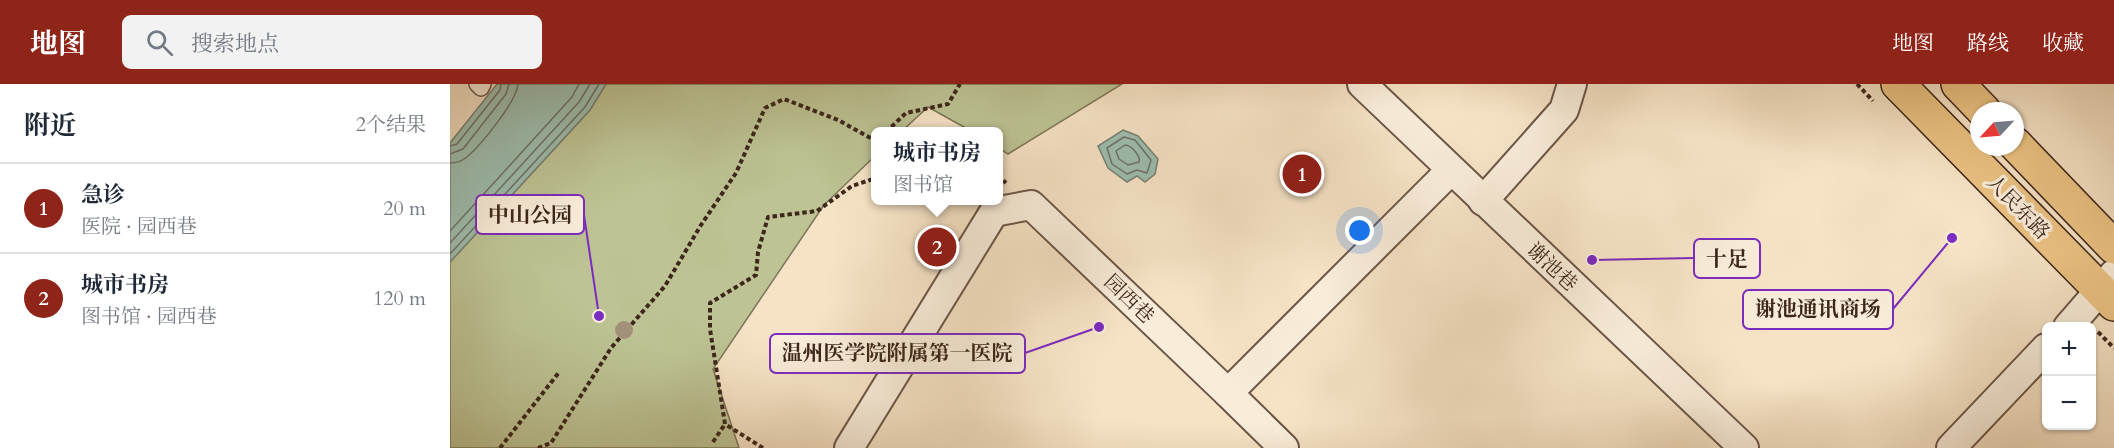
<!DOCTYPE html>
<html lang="zh">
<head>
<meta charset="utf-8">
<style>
  :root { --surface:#fff; --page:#f2f2f3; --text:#1f2937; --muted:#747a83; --line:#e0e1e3; --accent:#8f2418 }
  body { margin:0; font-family:Cardo,"Noto Serif SC",serif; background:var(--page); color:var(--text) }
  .controls { position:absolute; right:18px; bottom:18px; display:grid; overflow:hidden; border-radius:9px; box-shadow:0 2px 4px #0004 }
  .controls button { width:54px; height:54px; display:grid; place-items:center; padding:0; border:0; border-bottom:2px solid var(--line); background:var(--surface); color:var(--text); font:30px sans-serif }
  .compass { position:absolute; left:1520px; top:18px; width:54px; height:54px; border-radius:50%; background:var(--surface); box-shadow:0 2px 4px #0004; rotate:244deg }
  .you { position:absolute; left:910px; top:147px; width:21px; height:21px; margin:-15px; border:4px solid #fff; border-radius:50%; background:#1a73e8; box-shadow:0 0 0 9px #1a73e833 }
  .badge { display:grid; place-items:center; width:39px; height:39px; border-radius:50%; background:var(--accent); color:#fff; font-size:20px; font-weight:700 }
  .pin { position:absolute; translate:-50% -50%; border:3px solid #fff; box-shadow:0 2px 6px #0006 }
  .popup { position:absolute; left:421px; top:43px; width:132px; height:78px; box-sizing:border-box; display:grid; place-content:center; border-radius:9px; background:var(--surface); filter:drop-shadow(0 2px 4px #0005); font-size:20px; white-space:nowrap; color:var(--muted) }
  .popup b { font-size:22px; color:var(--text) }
  .popup::after { content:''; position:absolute; left:50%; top:100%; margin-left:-12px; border:12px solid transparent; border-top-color:var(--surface) }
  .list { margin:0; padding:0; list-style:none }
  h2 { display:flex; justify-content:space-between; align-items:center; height:78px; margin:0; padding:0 24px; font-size:26px }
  h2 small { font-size:20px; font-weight:400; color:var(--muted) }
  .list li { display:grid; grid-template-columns:39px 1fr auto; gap:18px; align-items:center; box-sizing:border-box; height:90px; padding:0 24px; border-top:2px solid var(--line) }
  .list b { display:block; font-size:22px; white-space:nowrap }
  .list p { margin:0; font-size:20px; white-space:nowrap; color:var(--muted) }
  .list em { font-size:20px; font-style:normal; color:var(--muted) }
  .icon { flex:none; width:33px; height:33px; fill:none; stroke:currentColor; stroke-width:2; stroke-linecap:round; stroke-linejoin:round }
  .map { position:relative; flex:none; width:1664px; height:364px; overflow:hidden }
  header { display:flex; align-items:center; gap:36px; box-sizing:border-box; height:84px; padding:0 30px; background:var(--accent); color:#fff }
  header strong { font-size:28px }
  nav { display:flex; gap:33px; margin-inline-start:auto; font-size:21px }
  .search { width:420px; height:54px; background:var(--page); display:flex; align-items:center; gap:15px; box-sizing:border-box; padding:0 21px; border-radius:9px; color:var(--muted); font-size:22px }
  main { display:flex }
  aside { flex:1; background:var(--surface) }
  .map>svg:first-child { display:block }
</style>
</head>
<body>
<header>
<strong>地图</strong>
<div class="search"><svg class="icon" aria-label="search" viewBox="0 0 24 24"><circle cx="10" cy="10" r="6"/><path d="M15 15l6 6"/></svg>搜索地点</div>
<nav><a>地图</a><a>路线</a><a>收藏</a></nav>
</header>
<main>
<aside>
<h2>附近<small>2个结果</small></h2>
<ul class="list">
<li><span class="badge">1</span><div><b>急诊</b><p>医院 · 园西巷</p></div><em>20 m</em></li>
<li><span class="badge">2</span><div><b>城市书房</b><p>图书馆 · 园西巷</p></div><em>120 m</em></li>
</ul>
</aside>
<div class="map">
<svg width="1664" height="364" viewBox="0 0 1664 364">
  <rect width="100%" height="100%" fill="#f6e3c6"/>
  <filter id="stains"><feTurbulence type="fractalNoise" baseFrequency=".00333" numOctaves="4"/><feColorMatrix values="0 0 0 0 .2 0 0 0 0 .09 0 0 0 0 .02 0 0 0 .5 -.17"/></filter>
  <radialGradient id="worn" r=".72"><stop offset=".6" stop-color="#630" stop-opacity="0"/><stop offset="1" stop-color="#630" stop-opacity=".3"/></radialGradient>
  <!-- green -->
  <polygon fill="#bdc394" stroke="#7d7558" stroke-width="1.5" points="156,0 672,0 558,70 549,64 548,48 521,47 478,23 452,47 426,48 425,72 374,121 263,285 289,364 0,364 0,178 140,26"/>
  <!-- water -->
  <g fill="#9dbeb0" stroke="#778274" stroke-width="1.5">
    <polygon points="47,0 156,0 140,26 0,178 0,59"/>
    <polygon points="673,46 688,52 708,75 705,90 695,98 687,92 677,98 658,84 648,62"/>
  </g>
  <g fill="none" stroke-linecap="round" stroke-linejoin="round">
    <!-- shore -->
    <g stroke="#6d7266" stroke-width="1.5">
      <polygon points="674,53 685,56 701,76 697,89 687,86 677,90 662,80 657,64"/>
      <path d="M675,61C681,61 691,72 689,78L678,81L669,75L666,67Z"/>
      <polyline points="0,62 7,60 50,6 51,0"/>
      <polyline points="0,70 13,65 56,10 59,0"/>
      <path d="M0,79C7,79 12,77 17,73C31,61 67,17 68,0"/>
      <polyline points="0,147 122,13 129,0"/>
      <polyline points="0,159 129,18 140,0"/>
      <polyline points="0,170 135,23 149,0"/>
    </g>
    <defs>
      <polyline id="lane" points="27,0 31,4 33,0"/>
      <g id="street">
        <polyline points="912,0 1294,364"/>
        <polyline points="1033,117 1114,26 1122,0"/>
        <polyline points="1618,243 1664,190"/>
        <polyline points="778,309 834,364"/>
        <polyline points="399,364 544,128 581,121 778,309 1000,87"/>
        <polyline points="1501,364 1596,264"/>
      </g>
      <g id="highway">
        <polyline points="1448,0 1664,220"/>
        <polyline points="1508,0 1534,27"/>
        <polyline points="1565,60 1664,163"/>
      </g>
    </defs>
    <!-- lane casing -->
    <use href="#lane" stroke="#6b5646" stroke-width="18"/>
    <!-- street casing -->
    <use href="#street" stroke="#6b5646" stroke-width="32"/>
    <!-- highway casing -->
    <use href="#highway" stroke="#3d271b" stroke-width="36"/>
    <!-- path -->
    <g stroke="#3d271b" stroke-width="4" stroke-dasharray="4.5 3" stroke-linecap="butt">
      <polyline points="1407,0 1423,17"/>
      <polyline points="436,48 456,29 498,20 510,0"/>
      <polyline points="548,91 556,99"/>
      <polyline points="1648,248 1664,264"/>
      <polyline points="263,358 275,340"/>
      <polyline points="50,364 110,287"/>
      <polyline points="88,364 101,359 161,264 215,202 251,141 286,89 315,24 334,15 388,36 426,57"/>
      <polyline points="313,364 275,340 260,245 260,219 306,191 308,168 318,133 367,127 402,102 426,94"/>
    </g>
    <!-- lane -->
    <use href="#lane" stroke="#f9edda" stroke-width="15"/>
    <!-- street -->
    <use href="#street" stroke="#f9edda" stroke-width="28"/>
    <!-- highway -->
    <use href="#highway" stroke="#ebc283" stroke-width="33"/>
  </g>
  <!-- trees -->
  <circle fill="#a29178" cx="174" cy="246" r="9"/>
  <g text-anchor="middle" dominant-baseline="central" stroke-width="6" stroke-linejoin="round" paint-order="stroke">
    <!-- street labels -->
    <g font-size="20" fill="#3d271b" stroke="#f9edda">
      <text transform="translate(1568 123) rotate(46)">人民东路</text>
      <text transform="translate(1102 183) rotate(43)">谢池巷</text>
      <text transform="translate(679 215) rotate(44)">园西巷</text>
    </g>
  </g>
  <!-- callouts -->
  <path fill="none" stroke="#7b2cbf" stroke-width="2" d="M149 232L134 131M1142 176L1244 174M1502 154L1443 225M649 243L575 269"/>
  <g fill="#7b2cbf" stroke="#f9edda" stroke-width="2">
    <circle cx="149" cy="232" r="6"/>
    <circle cx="1142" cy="176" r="6"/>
    <circle cx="1502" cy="154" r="6"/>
    <circle cx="649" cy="243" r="6"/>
  </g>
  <g fill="#f9edda" stroke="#7b2cbf" stroke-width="2">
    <rect x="26" y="111" width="108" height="39" rx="6"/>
    <rect x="1244" y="155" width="66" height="39" rx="6"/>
    <rect x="1293" y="206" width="150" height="39" rx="6"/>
    <rect x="320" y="250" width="255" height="39" rx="6"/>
  </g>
  <g font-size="21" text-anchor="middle" font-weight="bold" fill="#3d271b">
    <text x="80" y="138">中山公园</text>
    <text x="1277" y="182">十足</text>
    <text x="1368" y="232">谢池通讯商场</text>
    <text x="447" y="276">温州医学院附属第一医院</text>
  </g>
  <rect width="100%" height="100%" filter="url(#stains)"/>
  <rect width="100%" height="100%" fill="url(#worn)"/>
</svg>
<div class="controls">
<button>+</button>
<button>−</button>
</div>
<svg class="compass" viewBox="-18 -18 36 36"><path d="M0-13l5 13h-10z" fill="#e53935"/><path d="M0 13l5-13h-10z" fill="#747a83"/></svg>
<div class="you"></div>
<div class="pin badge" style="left:852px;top:90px">1</div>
<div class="pin badge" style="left:487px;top:163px">2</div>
<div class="popup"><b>城市书房</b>图书馆</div>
</div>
</main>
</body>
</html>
